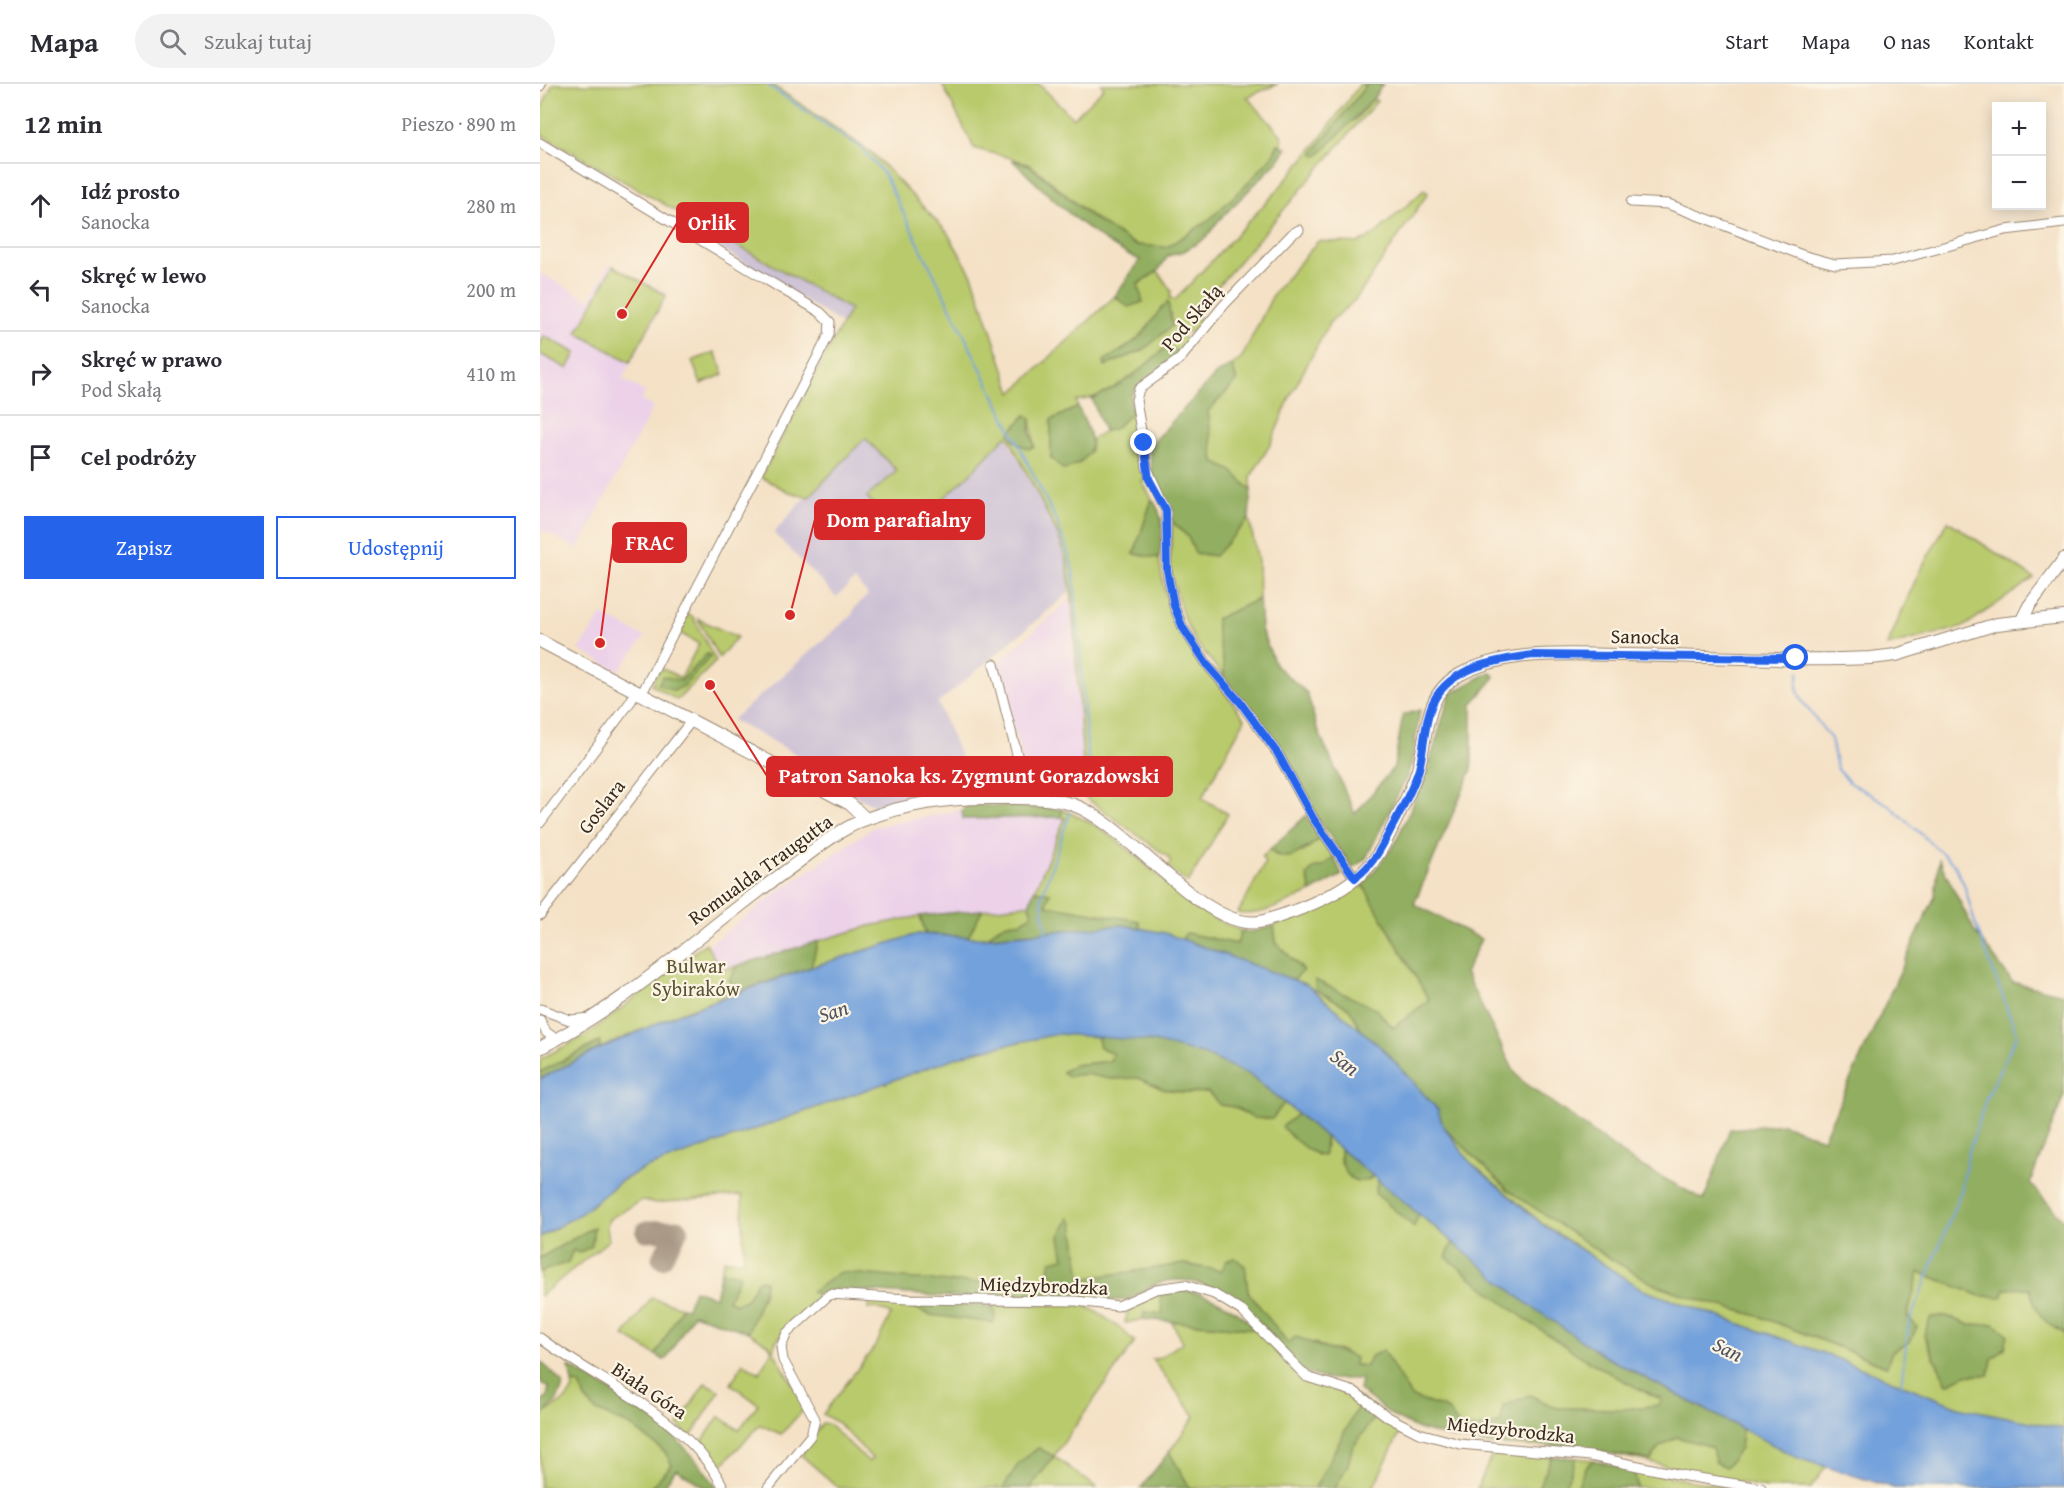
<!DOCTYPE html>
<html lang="pl">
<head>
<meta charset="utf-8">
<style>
  :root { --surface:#fff; --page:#f2f2f3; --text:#2b2b33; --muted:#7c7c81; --line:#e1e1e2; --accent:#2563eb }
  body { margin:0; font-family:"Gentium Book Plus",serif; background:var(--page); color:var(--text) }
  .controls { position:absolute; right:18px; top:18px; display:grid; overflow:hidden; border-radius:0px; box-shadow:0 3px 15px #0003 }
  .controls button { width:54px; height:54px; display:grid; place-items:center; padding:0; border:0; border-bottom:2px solid var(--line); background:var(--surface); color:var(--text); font:30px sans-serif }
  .stop { position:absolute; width:18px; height:18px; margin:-14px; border:4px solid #2563eb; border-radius:50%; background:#fff }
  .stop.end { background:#2563eb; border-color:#fff; box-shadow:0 2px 6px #0008 }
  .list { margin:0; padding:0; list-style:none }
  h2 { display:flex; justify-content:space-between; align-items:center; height:78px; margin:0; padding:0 24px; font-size:26px }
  h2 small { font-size:20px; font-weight:400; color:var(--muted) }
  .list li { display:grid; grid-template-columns:39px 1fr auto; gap:18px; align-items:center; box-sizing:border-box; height:84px; padding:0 24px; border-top:2px solid var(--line) }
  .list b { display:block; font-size:22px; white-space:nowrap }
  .list p { margin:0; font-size:20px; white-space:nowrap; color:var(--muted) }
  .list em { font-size:20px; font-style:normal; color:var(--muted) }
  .actions { display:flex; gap:12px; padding:18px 24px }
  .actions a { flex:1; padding:14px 0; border:2px solid var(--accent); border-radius:0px; text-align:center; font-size:21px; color:var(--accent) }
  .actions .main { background:var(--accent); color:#fff }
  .icon { flex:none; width:33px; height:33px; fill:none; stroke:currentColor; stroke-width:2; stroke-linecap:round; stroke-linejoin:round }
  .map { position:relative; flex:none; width:1524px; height:1404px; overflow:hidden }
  header { display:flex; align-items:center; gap:36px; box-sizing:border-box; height:84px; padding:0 30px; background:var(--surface); border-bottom:2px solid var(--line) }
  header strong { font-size:28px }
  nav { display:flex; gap:33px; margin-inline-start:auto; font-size:21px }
  .search { width:420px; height:54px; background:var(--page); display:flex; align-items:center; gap:15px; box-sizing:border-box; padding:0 21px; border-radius:33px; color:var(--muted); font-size:22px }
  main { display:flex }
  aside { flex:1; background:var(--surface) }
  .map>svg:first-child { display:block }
</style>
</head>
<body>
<header>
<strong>Mapa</strong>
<div class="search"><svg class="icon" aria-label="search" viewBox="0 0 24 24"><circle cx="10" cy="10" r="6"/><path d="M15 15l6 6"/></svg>Szukaj tutaj</div>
<nav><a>Start</a><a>Mapa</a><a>O nas</a><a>Kontakt</a></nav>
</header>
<main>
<aside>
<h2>12 min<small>Pieszo · 890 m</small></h2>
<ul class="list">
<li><svg class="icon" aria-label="ahead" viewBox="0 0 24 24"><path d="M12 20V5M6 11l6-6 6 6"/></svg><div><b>Idź prosto</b><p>Sanocka</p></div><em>280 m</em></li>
<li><svg class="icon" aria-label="left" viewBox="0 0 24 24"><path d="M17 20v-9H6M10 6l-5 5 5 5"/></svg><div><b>Skręć w lewo</b><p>Sanocka</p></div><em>200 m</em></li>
<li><svg class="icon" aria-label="right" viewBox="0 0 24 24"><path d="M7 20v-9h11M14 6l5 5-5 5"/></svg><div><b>Skręć w prawo</b><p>Pod Skałą</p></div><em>410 m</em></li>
<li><svg class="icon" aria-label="arrive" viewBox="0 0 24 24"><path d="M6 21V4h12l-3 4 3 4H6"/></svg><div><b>Cel podróży</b></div></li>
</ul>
<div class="actions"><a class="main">Zapisz</a><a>Udostępnij</a></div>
</aside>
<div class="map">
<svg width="1524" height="1404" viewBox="0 0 1524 1404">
  <rect width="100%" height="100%" fill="#fcf5e5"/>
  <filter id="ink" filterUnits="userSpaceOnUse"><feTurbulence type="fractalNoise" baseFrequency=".0167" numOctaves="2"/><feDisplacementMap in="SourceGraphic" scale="12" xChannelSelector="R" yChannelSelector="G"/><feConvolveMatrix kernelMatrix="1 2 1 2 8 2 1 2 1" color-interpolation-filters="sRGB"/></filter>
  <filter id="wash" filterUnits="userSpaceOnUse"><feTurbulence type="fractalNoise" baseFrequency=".008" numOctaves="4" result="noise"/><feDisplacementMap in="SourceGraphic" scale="24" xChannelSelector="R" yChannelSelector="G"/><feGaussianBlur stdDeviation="1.35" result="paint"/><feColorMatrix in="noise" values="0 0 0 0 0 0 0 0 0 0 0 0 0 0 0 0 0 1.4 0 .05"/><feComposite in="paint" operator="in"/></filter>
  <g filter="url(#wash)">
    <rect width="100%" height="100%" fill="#f4e1c6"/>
    <!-- built -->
    <g fill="#ecd1e9">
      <polygon points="69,180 128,210 82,295 105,308 101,317 113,323 38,465 0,445 0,189 50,216"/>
      <polygon points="532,514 543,680 534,709 490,705 457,579"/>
      <polygon points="62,531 105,553 79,587 39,566"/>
      <polygon points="422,726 423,734 525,733 489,820 380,832 330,842 181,886 168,862 236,809 334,743"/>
    </g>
    <!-- industrial -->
    <g fill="#cbbfd4">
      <polygon points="158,141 310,225 302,240 154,147"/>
      <polygon points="466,352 519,453 527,478 530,508 398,619 433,704 381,710 335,722 310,709 305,696 192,636 312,531 315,523 328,511 315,496 296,513 234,449 258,421 325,354 357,387 427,393"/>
    </g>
    <!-- green -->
    <g fill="#b9ca6d" stroke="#7a7a46" stroke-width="1.5" fill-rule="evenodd">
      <path d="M13,0H231L332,69L407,148L433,193L472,309L575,212L577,215L618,187L631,207L630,214L635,216L735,109L776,60L820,0H827L796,41L815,36L833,15L837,17L654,230L665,239L659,246L640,250L648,258L641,268L626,263C599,288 573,313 536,317L538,323L511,336V374L538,381L551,366L552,355C567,345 576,343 591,330V319L606,396L602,397L612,415L594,470L619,474L625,509L640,549L705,635L662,714L688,730L648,799L627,783L631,778L628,773L543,712L534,709L543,680L532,514L527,478L519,453L470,356L466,352L427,393L362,452L327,413L357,387L325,354L269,413L249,408L221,393L310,225L0,50V27ZM623,222L631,230L632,242L603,266L566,282L564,277L590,262L605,247ZM486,331L491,335L494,363L470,349Z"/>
      <path d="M402,0H499L533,34L564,4L561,0H738L707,13L742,52V62L738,60C728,85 703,104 684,122C669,137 649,154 629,162C588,179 522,102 491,82C476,73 451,70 434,64Z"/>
      <polygon points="884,106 888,109 816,215 790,238 751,311 730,361 711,392 711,406 692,387 674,378 668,327 697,297 692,281 701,275 734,209 778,157 818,159 834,151"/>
      <polygon points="73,182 126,211 90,278 37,249"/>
      <polygon points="4,252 36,269 28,285 0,270 0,261"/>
      <polygon points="175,268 184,290 161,300 152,277"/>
      <path d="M709,435L718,476L719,515L676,535C675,555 686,573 684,593L655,557L643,532L629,482L633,438L648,453L655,469L674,472Z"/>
      <polygon points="1408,437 1494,494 1423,543 1347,562 1378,490"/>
      <polygon points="147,530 153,533 176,577 137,616 112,601 118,588 123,585 141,594 159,560 140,549"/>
      <polygon points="158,535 197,553 179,574"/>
      <path d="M522,726C569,741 614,789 652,821C666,833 685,839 701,847L697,860L647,849L642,855L600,844L598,837L506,821L510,809L495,806L525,734L521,733Z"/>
      <path d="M781,754L794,773L782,783L767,791L771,808C749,817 723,833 698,829L725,779L722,773L730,765L735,771L763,768Z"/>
      <polygon points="823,801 889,916 853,944 836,925 775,905 809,924 822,947 767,901 754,896 763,886 736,858 734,842"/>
      <polygon points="489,820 492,830 480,839 458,843 448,853 428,853 442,826"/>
      <polygon points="380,832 386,850 378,850 271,883 278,857 330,842"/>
      <polygon points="166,859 181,886 197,882 189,896 199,907 138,930 60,964 59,958 0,988 0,975 48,950"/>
      <path d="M518,950L557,951L560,963L573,970L570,977L534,981L522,988L528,992L546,990L570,995L598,994L623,1005L649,1009L668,1008L680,1021L695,1023L713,1034L732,1035L744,1019L757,1030L743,1043L751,1053L777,1071L786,1062L785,1052L800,1065V1079L827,1097L834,1092L838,1096L835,1109L874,1142L879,1130L913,1158L907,1173C974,1227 1043,1281 1123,1316L1119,1322L1085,1325L1017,1324L989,1311L960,1340L922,1346L907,1325L871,1313L826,1282L814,1281L802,1267L786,1265L775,1259H748L708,1208L705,1182L681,1187L644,1180L541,1195L533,1140L520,1152L524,1174L520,1198H408L356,1194L272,1208L279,1211L236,1257L233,1266L266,1323L241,1350L220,1341L178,1385L159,1362L179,1332L199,1346L218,1320L191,1300L203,1279L219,1289L232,1266L229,1261L208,1248L224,1207L225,1197L218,1196L206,1216L196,1220L188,1217L200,1191L181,1187L184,1176H204L202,1111L115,1119L102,1116L69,1135L67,1143L69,1156L0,1212V1188L28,1178L33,1166L53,1144L0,1174V1153L43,1128L81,1097L103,1085L432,968Z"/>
      <path d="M903,1042L968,1106L1063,1170L1112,1199L1153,1214L1222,1233L1346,1282L1352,1267L1370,1258L1367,1233L1379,1188L1441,1212L1465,1205L1490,1204L1514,1244L1524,1249V1345L1418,1323L1283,1269L1103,1206L1003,1140L931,1079ZM1406,1232L1430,1241L1454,1240L1465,1264L1452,1275L1449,1291H1425L1407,1300L1384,1252L1391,1233Z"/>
      <path d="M639,1205L623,1230L605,1228L603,1235L585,1239C587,1215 619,1207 639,1205Z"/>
      <polygon points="111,1214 142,1223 116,1271 84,1252"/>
      <path d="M329,1217H359L456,1231L452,1222C468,1222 534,1218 545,1222C561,1229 582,1245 595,1258L514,1372L557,1404H490L514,1373L463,1404H299L261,1371L282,1339L288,1340L329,1378L332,1374L298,1339L283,1330L336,1261L351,1230L336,1224L328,1225Z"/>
      <polygon points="631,1237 716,1245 754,1288 768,1297 822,1315 775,1404 650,1404 629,1368 655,1332 612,1275 619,1274 643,1258"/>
      <polygon points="32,1299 40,1300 45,1315 57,1327 91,1342 125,1368 132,1381 110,1404 0,1404 0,1332 25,1316 33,1306"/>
      <polygon points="165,1299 180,1307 150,1354 138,1341"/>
      <polygon points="835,1333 841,1334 861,1346 833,1404 795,1404 808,1380 812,1364"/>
      <polygon points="1202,1345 1258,1374 1286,1383 1271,1404 1227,1404 1073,1370 1111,1376 1118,1364 1137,1353 1172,1363 1200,1365"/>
      <polygon points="954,1367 962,1369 1012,1373 998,1404 937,1404"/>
      <polygon points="1036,1374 1053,1376 1037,1404 1024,1404"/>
      <polygon points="1094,1386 1190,1404 1097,1404"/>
    </g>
    <!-- forest -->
    <g fill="#92ae60" stroke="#666c3f" stroke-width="1.5">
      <polygon points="827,0 843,0 833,15 778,72 774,71 774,68"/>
      <path d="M738,60L747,64L738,77L678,137L666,154L644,167L628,172L618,187L598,200L603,218L588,223L575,212L600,176C550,154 511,113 472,76L489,81L550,132L595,161L627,163L668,137L709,98L734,70Z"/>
      <path d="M628,218L632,242L603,266L565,282L564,277C578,268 593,261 604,248C613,238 617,226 628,218Z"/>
      <path d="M626,263L641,268L598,301L591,311V330L574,345L564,347L552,315C584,300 600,287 626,263Z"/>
      <polygon points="692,281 697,297 668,327 674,378 692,387 711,406 709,435 675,472 655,469 648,453 633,438 612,387 609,363 676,290"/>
      <path d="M538,323C552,354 563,371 524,386L511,374V336Z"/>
      <polygon points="486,331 491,335 490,348 494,363 488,365 474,357 469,349"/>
      <path d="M612,415C626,433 622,453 619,474L594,470Z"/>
      <path d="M719,515L721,545L736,582L767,609L777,644L815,730L854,683L863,631L880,626L872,677L866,694L826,774L813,784L779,737L724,645L684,593C686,573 675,555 676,535Z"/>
      <polygon points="167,570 171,572 144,602 134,607 118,600 123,592 141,597"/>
      <path d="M950,588L955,593L932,620V685L874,820L941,855L925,889L974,987L981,996L1094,1078L1164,1116L1190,1045L1243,1040L1283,1055L1395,812L1399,776L1434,846L1472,898L1524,910V1011L1490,1099L1524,1137V1249C1502,1238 1495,1228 1490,1204L1465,1205L1462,1213L1441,1212L1379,1188L1367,1232L1377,1243L1370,1258L1352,1267L1347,1282L1222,1233L1153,1214L1112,1199L1063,1170L968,1106L903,1042L898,1026L842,964L822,947L809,924L775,905V896L836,925L853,944L889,916L823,801L854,762L886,691L910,610Z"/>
      <polygon points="429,721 512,724 522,726 521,733 423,735 422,726"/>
      <path d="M766,732L781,754C766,763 746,785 730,765Z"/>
      <polygon points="794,773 802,791 771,808 767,791 775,783 782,783"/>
      <path d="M494,806L510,809L506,821L599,837L600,844L582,841L448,853C458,843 465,836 480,839L492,830L489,820Z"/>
      <polygon points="442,826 428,853 386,850 380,832"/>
      <polygon points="734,842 736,859 763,886 754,896 642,855 646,849 697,860 701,847 711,848"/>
      <polygon points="278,857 271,883 199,907 189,897 197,882"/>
      <path d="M557,951C608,957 669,962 712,993C723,1001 734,1011 744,1019L732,1035L713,1034L695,1023L680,1021L668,1008L649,1009L623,1005L598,994L570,995L546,990L528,992L522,988L534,981L570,977L573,970L560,963Z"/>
      <polygon points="60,958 60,964 0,995 0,988"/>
      <path d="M757,1030L785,1052L784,1072C770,1071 752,1053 742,1043Z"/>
      <path d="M800,1065L834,1092C811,1107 800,1085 800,1065Z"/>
      <polygon points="838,1096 879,1130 874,1143 835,1109"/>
      <path d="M529,1134L533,1139L541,1195L644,1180L681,1187L687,1176L695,1174L705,1182L708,1208L748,1259L755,1253C768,1255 776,1263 787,1265C798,1268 805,1268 815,1274L814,1281L826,1282L830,1273L843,1266L871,1313L907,1325L922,1346L960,1340L963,1322L989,1311L1017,1324L1085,1325L1119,1321L1122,1315C1044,1281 972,1228 906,1173L913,1158L985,1218L1064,1272L1202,1345L1200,1365L1186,1383L1175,1378L1172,1363L1137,1353L1118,1364L1111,1376L1021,1362L952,1361L908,1353L878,1345L854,1333L819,1306L821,1295C793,1294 787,1299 760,1285C731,1247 676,1184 622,1198C609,1201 600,1210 589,1215C583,1217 572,1216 566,1216L412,1213L295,1205L279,1211L272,1208L300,1188L408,1198H519L509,1186L511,1177L524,1174L520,1152Z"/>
      <polygon points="54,1143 52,1162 39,1169 33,1166 28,1178 0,1188 0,1174"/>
      <polygon points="181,1187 200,1191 188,1216 196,1220 206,1216 218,1196 225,1197 224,1207 208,1248 153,1230 127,1274 124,1276 116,1271 142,1223 147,1224 154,1206 175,1213"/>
      <path d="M639,1205C670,1210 694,1222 716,1245L603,1235L604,1228L623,1230L620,1212Z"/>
      <polygon points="359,1217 452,1222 456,1231 453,1239 390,1231"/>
      <polygon points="1406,1232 1430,1241 1454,1240 1468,1250 1465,1264 1452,1275 1449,1291 1425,1291 1407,1300 1384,1251 1391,1233"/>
      <path d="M0,1277L23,1299C21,1314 12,1324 0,1332V1320L7,1313L9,1303L0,1298Z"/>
      <path d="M29,1283C90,1317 138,1344 177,1404H166L136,1385L123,1404H110L132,1381L125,1368L91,1342L57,1327L45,1315L40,1300L32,1299Z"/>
      <polygon points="822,1315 841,1334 835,1333 812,1364 808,1380 795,1404 775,1404"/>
      <polygon points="498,1364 514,1372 490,1404 463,1404 479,1379"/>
      <polygon points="629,1368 650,1404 601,1404"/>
      <polygon points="1012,1373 1036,1374 1024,1404 998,1404"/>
      <polygon points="1053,1376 1094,1386 1097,1404 1037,1404 1045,1384"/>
    </g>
    <!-- water -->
    <polygon fill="#73a1db" stroke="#57667c" stroke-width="1.5" points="582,841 625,849 767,901 842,964 898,1026 903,1042 931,1079 1003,1141 1103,1206 1283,1269 1418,1323 1524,1345 1524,1404 1354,1404 1258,1374 1064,1272 985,1218 712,992 666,971 609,957 518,950 432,968 103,1085 81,1097 43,1128 0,1153 0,995 53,968 138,930 278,881 378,850 442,854"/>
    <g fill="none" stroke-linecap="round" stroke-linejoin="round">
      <!-- stream -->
      <g stroke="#73a1db" stroke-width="2">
        <polyline points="226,0 322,65 344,90 517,438 530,474 534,494 548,677 536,713"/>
        <polyline points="1259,587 1257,604 1262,617 1291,655 1297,684 1309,698 1349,721 1414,780 1424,800 1434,836 1477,951 1446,1015 1428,1070 1421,1107 1369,1239 1361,1301"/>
        <polyline points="506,849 501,814 530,729"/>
      </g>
      <!-- taxiway -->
      <polyline stroke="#988672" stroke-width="21" points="106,1147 138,1146 122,1174"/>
    </g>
  </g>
  <g filter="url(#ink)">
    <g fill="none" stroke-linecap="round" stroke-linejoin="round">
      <defs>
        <g id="minor">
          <polyline points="0,2 1,0"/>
          <polyline points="0,59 280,228 290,238 289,251 102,609"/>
          <polyline points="1091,118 1128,120 1262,171 1295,180 1353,177 1465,146 1524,139"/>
          <polyline points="759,146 752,150 683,222 640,275 599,305 596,316 607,384 626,426 627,486 634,522 643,544 669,583 700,618 738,670 773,734 815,794"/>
          <polyline points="454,580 488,714"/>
          <polyline points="0,739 91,617 96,606"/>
          <polyline points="0,831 152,636"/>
          <polyline points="0,925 30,936 50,934"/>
          <polyline points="0,936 6,948 17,956"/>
          <path d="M0,1254C63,1301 146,1331 184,1404"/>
          <polyline points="228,1404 271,1351 275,1335 243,1276 241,1263 247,1249 290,1210 368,1215 536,1217 578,1222 616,1205 645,1201 674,1210 702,1227 767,1293 815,1308 848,1333 879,1349 920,1360 1050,1372 1146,1392 1221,1404"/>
        </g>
        <g id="tertiary">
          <polyline points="1482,536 1489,522 1524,475"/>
          <polyline points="0,557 310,720 326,735"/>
          <path d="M0,964C90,918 164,846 246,787C271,769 297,746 326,735C368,719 415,713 459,714C483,714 508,713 531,720C588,738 667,853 724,837C759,827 805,809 829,782C842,768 849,750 857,734C865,717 874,701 879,682C888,649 884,610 919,591C969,564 1029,571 1083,571C1166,572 1249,578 1331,574L1356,571L1457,540L1524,533"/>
        </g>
      </defs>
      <!-- minor casing -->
      <use href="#minor" stroke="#988672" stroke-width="11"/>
      <!-- tertiary casing -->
      <use href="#tertiary" stroke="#988672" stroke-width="14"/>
      <!-- minor -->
      <use href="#minor" stroke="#fff" stroke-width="9"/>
      <!-- tertiary -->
      <use href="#tertiary" stroke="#fff" stroke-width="12"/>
    </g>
  </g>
  <g fill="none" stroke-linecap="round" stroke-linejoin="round" filter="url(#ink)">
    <!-- route -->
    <path stroke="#2563eb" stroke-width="8" d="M604,359L609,395L626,426L627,486L634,522L643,544L669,583L700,618L738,670L773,734L815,794C833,781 842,763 852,743C862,724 873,705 879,685C884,665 884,645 890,626C903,584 955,576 993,571L1256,574"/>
  </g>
  <g text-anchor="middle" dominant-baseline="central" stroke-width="4.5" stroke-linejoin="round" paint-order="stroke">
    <!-- street labels -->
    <g font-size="20" fill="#3b2a1e" stroke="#fcf5e5">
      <text transform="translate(651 233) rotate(-49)">Pod Skałą</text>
      <text transform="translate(1105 552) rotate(1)">Sanocka</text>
      <text transform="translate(61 722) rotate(-52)">Goslara</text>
      <text transform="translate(220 785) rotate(-36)">Romualda Traugutta</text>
      <text transform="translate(504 1201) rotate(2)">Międzybrodzka</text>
      <text transform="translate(110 1306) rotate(34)">Biała Góra</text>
      <text transform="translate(971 1345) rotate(6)">Międzybrodzka</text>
    </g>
    <!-- park labels -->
    <g font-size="20" fill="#5a5232" stroke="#fcf5e5">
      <text x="156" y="881">Bulwar<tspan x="156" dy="23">Sybiraków</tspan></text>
    </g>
    <!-- water labels -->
    <g font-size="21" font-style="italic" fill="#4f5460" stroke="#fcf5e5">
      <text transform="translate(293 927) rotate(-18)">San</text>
      <text transform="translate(805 978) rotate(38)">San</text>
      <text transform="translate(1188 1265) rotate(27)">San</text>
    </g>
  </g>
  <!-- callouts -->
  <path fill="none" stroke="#d62828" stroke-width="2" d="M82 230L137 139M250 531L275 435M60 559L73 459M170 601L227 692"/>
  <g fill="#d62828" stroke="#fcf5e5" stroke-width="2">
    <circle cx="82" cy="230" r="6"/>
    <circle cx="250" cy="531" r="6"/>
    <circle cx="60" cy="559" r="6"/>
    <circle cx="170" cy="601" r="6"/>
  </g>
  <g fill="#d62828" stroke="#d62828" stroke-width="2">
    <rect x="137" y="119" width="71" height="39" rx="6"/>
    <rect x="275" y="416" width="169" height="39" rx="6"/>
    <rect x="73" y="439" width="73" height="39" rx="6"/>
    <rect x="227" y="673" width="405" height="39" rx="6"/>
  </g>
  <g font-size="21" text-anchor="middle" font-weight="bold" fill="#fff">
    <text x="172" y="146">Orlik</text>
    <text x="359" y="443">Dom parafialny</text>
    <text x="110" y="466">FRAC</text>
    <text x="429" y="699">Patron Sanoka ks. Zygmunt Gorazdowski</text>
  </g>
</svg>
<div class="controls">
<button>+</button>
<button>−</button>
</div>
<div class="stop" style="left:1256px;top:574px"></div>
<div class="stop end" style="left:604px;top:359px"></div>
</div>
</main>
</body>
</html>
